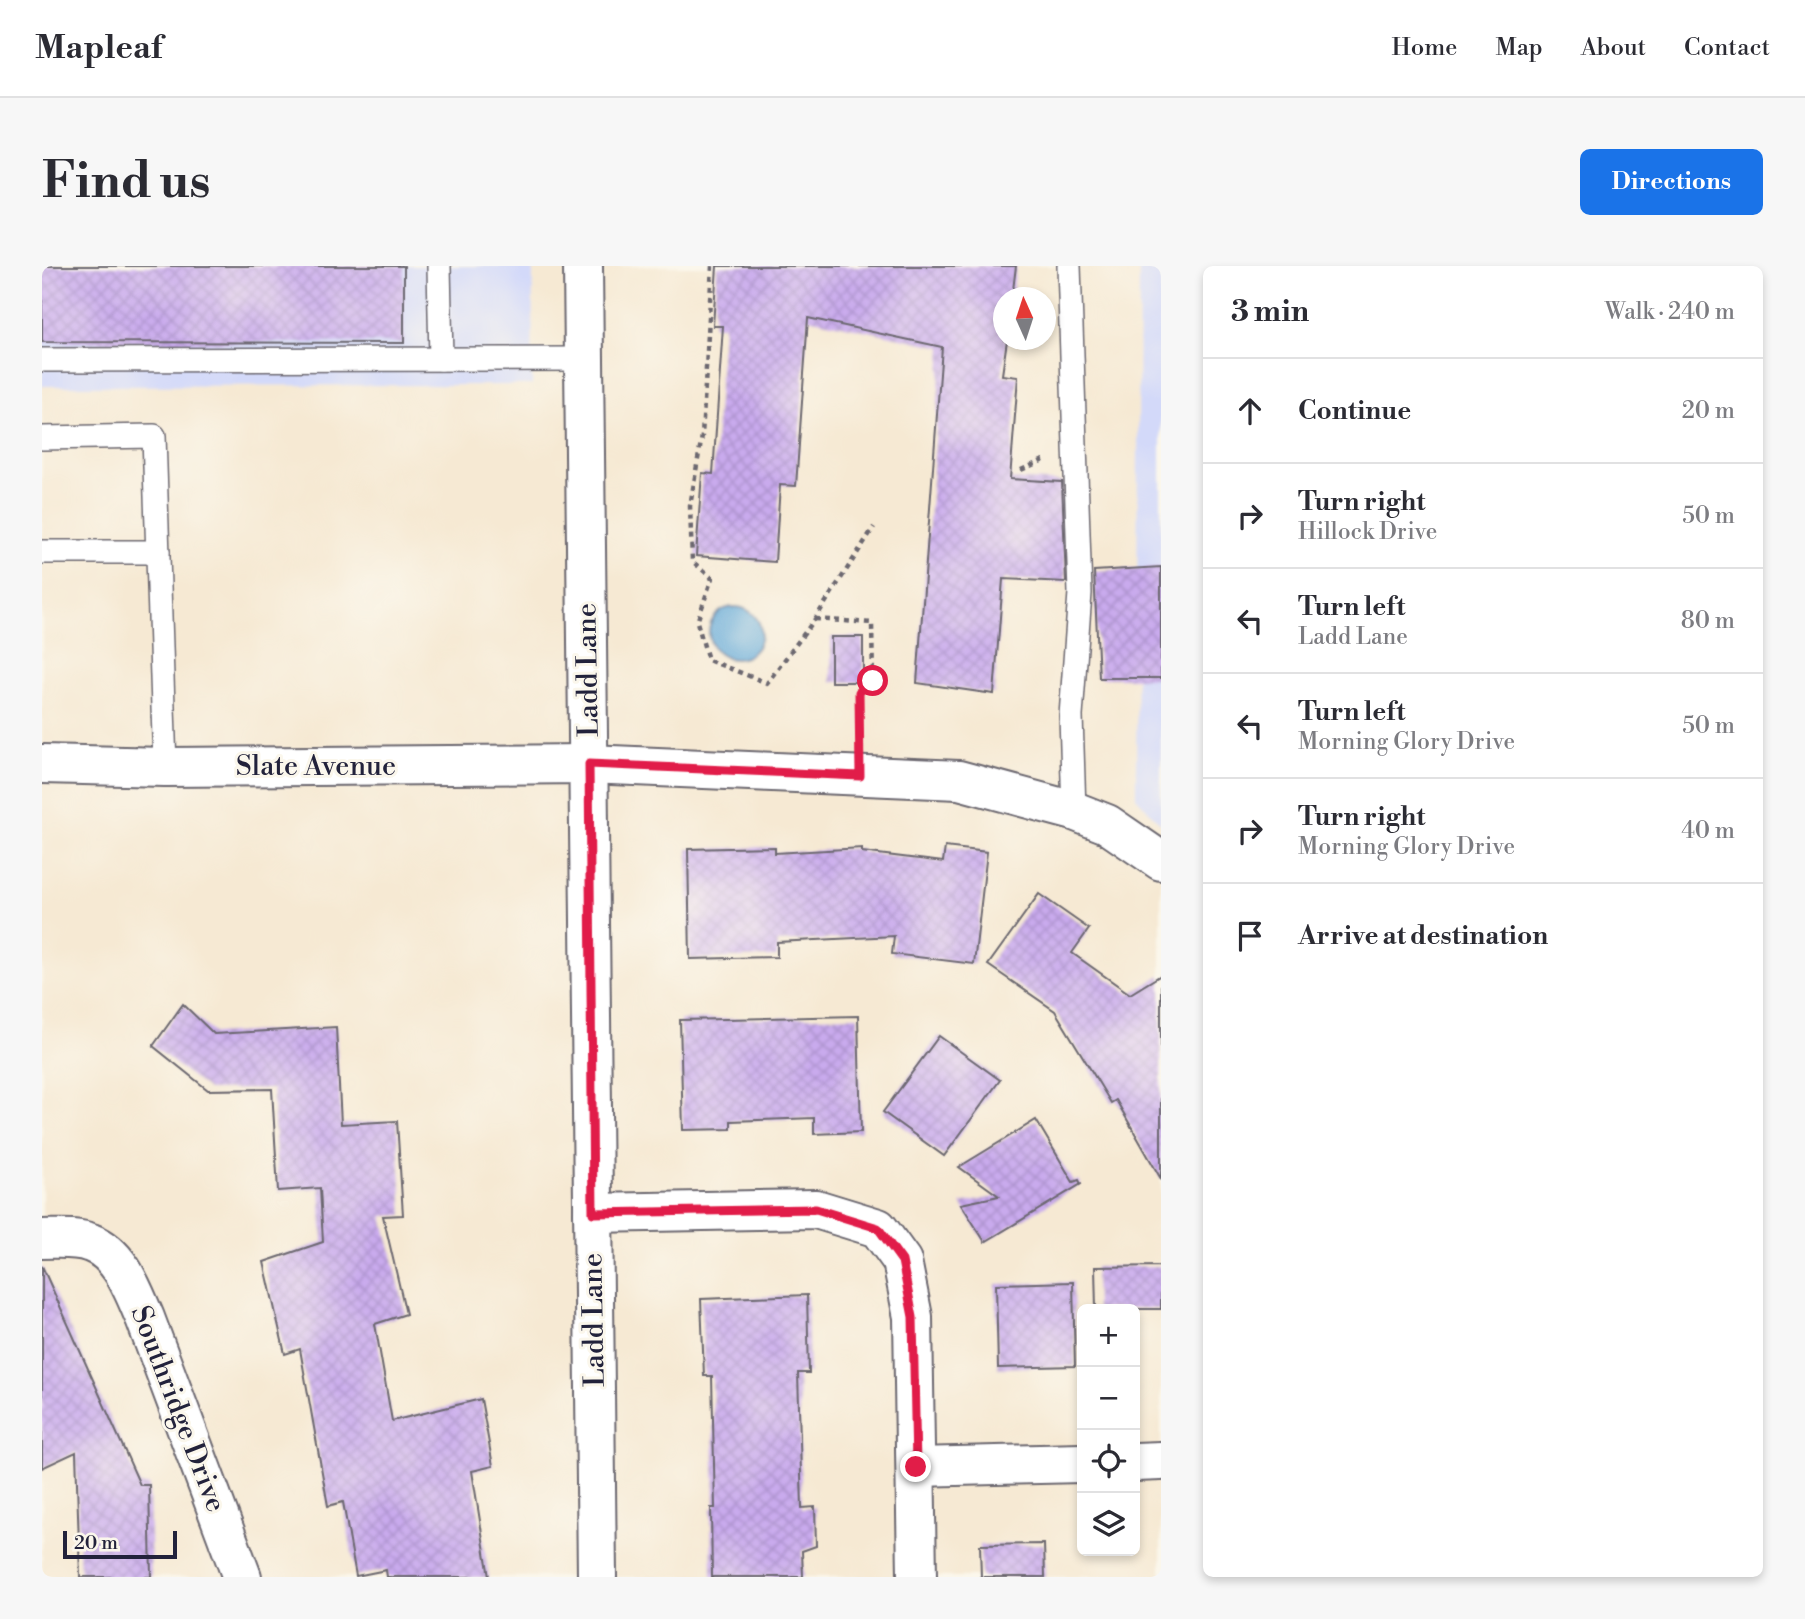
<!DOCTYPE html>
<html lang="en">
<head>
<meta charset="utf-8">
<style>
  :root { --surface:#fff; --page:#f7f7f7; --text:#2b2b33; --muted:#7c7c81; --line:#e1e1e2; --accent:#1a73e8 }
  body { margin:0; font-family:"Libre Bodoni",serif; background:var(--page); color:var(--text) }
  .controls { position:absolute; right:21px; bottom:21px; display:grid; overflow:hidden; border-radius:10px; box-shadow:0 4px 10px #0003 }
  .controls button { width:63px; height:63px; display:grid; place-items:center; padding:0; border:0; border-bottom:2px solid var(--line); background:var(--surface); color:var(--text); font:35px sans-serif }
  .compass { position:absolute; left:951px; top:21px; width:63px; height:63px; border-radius:50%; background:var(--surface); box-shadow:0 4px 10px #0003; rotate:357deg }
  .scale { position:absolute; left:21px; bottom:18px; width:114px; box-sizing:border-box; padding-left:7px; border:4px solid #22223b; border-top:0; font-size:19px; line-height:24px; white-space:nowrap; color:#22223b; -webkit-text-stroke:5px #fbf7ec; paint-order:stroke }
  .stop { position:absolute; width:21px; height:21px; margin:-16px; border:5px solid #e11d48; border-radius:50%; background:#fff }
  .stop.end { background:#e11d48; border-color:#fff; box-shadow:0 2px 7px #0008 }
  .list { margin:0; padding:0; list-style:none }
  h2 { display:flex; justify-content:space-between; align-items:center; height:91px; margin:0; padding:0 28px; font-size:30px }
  h2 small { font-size:23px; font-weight:400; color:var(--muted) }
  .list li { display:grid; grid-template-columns:46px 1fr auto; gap:21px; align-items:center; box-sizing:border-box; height:105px; padding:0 28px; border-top:2px solid var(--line) }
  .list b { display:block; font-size:26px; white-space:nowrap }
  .list p { margin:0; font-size:23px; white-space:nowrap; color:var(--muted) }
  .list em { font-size:23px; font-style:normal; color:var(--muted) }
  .icon { flex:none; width:38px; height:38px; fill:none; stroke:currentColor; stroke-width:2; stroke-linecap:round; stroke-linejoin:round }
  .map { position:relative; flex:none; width:1119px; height:1311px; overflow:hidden; border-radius:10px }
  header { display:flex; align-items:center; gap:42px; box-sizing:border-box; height:98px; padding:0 35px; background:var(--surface); border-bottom:2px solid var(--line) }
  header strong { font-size:33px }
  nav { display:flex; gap:38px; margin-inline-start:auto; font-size:24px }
  .intro { display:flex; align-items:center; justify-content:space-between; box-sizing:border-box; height:168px; padding:0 42px }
  h1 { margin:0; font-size:49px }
  .button { padding:18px 32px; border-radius:10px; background:var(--accent); color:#fff; font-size:24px; font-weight:700 }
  main { display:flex; gap:42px; padding:0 42px }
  aside { flex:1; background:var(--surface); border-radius:10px; box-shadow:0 4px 10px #0003 }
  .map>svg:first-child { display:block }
</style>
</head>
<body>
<header>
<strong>Mapleaf</strong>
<nav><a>Home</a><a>Map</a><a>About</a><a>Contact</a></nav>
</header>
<div class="intro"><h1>Find us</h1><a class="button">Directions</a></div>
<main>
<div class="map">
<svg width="1119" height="1311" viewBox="0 0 1119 1311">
  <defs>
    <pattern id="building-cross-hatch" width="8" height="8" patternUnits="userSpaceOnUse" patternTransform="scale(1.75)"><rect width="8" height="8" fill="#c9aaed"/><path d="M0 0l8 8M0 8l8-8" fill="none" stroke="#ac92cc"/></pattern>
  </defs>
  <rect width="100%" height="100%" fill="#fbf7ec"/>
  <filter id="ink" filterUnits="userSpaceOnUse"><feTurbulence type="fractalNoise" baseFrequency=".0143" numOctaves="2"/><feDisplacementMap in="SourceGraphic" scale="14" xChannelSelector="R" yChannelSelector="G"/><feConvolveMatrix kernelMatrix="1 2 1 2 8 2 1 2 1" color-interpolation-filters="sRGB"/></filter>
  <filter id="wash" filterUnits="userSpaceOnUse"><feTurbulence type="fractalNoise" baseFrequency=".00686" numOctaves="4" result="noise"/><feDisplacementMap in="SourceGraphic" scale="28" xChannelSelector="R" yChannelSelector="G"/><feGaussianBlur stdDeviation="1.57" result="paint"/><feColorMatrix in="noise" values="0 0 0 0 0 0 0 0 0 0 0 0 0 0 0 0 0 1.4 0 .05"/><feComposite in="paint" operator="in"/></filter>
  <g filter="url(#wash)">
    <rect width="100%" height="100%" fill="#f6e9d3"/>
    <!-- built -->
    <g fill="#d3d9f9">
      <polygon points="0,0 491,0 490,119 0,120"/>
      <polygon points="1097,0 1119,0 1119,558 1094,531"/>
    </g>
    <!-- water -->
    <circle fill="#61a7d7" stroke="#426489" stroke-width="2" cx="693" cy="367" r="26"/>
    <g id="blocks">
      <!-- building -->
      <g fill="url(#building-cross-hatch)">
        <polygon points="0,0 362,0 362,77 0,76"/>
        <polygon points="675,0 974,0 970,32 962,32 962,74 965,74 960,109 976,111 968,213 1020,216 1024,316 961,313 952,428 875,417 900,81 766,52 754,220 738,219 733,296 654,290 660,207 671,208 681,60 671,60"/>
        <polygon points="1119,301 1119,412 1057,412 1052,305"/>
        <rect x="789" y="371" width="32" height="45"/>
        <polygon points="733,581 733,587 820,582 820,586 901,596 903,581 945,586 932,698 850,688 852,670 735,676 735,691 648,693 646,583"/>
        <polygon points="997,628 1047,663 1030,687 1088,728 1119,709 1119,913 1074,834 1069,837 1013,745 946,699"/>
        <polygon points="141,738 172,768 294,761 299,858 355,855 361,949 341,950 364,1048 333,1058 350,1155 439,1133 451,1200 430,1205 447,1311 345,1311 344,1304 314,1310 301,1236 286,1240 258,1083 243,1088 222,996 281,976 278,922 236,925 230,823 166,824 111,780"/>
        <polygon points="816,750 819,866 772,868 772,852 689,855 689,863 641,864 638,754"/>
        <polygon points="897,770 958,814 902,890 841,846"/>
        <polygon points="994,854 1031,916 1037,914 1039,918 943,976 919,938 957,930 917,901"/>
        <polygon points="0,1000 98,1219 107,1219 109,1311 38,1311 34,1186 0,1202"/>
        <polygon points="1119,1000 1119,1043 1054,1043 1053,1001"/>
        <polygon points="1031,1016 1033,1100 956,1102 954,1018"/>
        <polygon points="765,1029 767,1107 756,1107 760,1242 773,1241 774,1280 760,1285 761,1311 670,1311 669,1242 673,1242 670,1110 662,1110 659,1033"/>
        <polygon points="1002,1278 1003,1311 939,1311 938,1279"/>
      </g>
    </g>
  </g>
  <g filter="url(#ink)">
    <use href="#blocks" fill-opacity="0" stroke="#6c6870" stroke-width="2"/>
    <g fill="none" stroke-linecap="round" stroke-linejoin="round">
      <defs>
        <g id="service">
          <polyline points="397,0 399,93"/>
          <polyline points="1027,0 1038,327 1029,450 1032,545"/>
          <polyline points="0,94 542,93"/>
          <polyline points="0,172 112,170 123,501"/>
          <polyline points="0,286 116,286"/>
        </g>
        <g id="minor">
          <polyline points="0,498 123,501 547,498 917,514 1032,545 1065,558 1119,595"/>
          <polyline points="551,947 774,943 836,962 860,995 871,1051 875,1311"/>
          <path d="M0,973C16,973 34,971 49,977C79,988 91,1025 103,1052L200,1311"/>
          <polyline points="1093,1196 1119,1195"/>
          <polyline points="874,1201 1040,1197"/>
        </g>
        <polyline id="tertiary" points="541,0 555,1311"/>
      </defs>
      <!-- service casing -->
      <use href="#service" stroke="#6c6870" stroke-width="26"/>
      <!-- minor casing -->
      <use href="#minor" stroke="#6c6870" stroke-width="42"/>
      <!-- tertiary casing -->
      <use href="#tertiary" stroke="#6c6870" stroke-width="42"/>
      <!-- path -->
      <g stroke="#6c6870" stroke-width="4.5" stroke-dasharray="5 5" stroke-linecap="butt">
        <polyline points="670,0 660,170 648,240 650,295 670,312 655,356 666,394 725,417 773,353 832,261"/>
        <polyline points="979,204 1004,193"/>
        <polyline points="773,353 830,357 831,415 817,426 818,474"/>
      </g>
      <!-- service -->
      <use href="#service" stroke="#fff" stroke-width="23"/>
      <!-- minor -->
      <use href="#minor" stroke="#fff" stroke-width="38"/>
      <!-- tertiary -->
      <use href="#tertiary" stroke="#fff" stroke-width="38"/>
    </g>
  </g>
  <g fill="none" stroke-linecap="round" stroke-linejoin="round" filter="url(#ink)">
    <!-- route -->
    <polyline stroke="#e11d48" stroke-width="9" points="831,415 817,426 818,510 547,498 551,947 774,943 836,962 860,995 871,1051 874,1201"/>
  </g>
  <g text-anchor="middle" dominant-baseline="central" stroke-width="6" stroke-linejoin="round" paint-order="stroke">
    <!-- street labels -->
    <g font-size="28" fill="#22223b" stroke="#fbf7ec">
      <text transform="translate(546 404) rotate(-91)">Ladd Lane</text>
      <text x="274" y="500">Slate Avenue</text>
      <text transform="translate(552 1054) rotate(-91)">Ladd Lane</text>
      <text transform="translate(136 1143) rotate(69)">Southridge Drive</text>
    </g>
  </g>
</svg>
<div class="controls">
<button>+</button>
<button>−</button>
<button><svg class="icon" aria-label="locate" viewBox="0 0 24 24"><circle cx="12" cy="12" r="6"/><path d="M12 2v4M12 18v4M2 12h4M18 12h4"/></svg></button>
<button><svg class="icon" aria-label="layers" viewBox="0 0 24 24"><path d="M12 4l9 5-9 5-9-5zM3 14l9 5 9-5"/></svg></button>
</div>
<svg class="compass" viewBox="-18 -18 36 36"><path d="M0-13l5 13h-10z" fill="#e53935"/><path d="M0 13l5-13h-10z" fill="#7c7c81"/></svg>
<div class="scale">20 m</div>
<div class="stop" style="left:831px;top:415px"></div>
<div class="stop end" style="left:874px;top:1201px"></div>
</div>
<aside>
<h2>3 min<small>Walk · 240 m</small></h2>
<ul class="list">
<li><svg class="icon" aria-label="ahead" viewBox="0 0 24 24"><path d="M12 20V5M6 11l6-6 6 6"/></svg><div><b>Continue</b></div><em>20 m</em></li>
<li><svg class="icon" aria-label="right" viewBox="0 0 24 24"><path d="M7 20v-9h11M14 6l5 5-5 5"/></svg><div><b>Turn right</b><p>Hillock Drive</p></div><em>50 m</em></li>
<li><svg class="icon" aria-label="left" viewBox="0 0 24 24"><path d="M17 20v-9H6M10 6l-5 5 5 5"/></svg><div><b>Turn left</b><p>Ladd Lane</p></div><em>80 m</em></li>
<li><svg class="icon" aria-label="left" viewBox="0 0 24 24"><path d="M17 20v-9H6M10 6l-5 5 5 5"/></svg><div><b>Turn left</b><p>Morning Glory Drive</p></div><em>50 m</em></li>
<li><svg class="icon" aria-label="right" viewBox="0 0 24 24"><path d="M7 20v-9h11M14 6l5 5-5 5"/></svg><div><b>Turn right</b><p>Morning Glory Drive</p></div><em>40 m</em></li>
<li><svg class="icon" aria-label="arrive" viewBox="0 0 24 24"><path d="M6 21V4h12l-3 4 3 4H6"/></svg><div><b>Arrive at destination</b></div></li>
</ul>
</aside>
</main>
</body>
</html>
